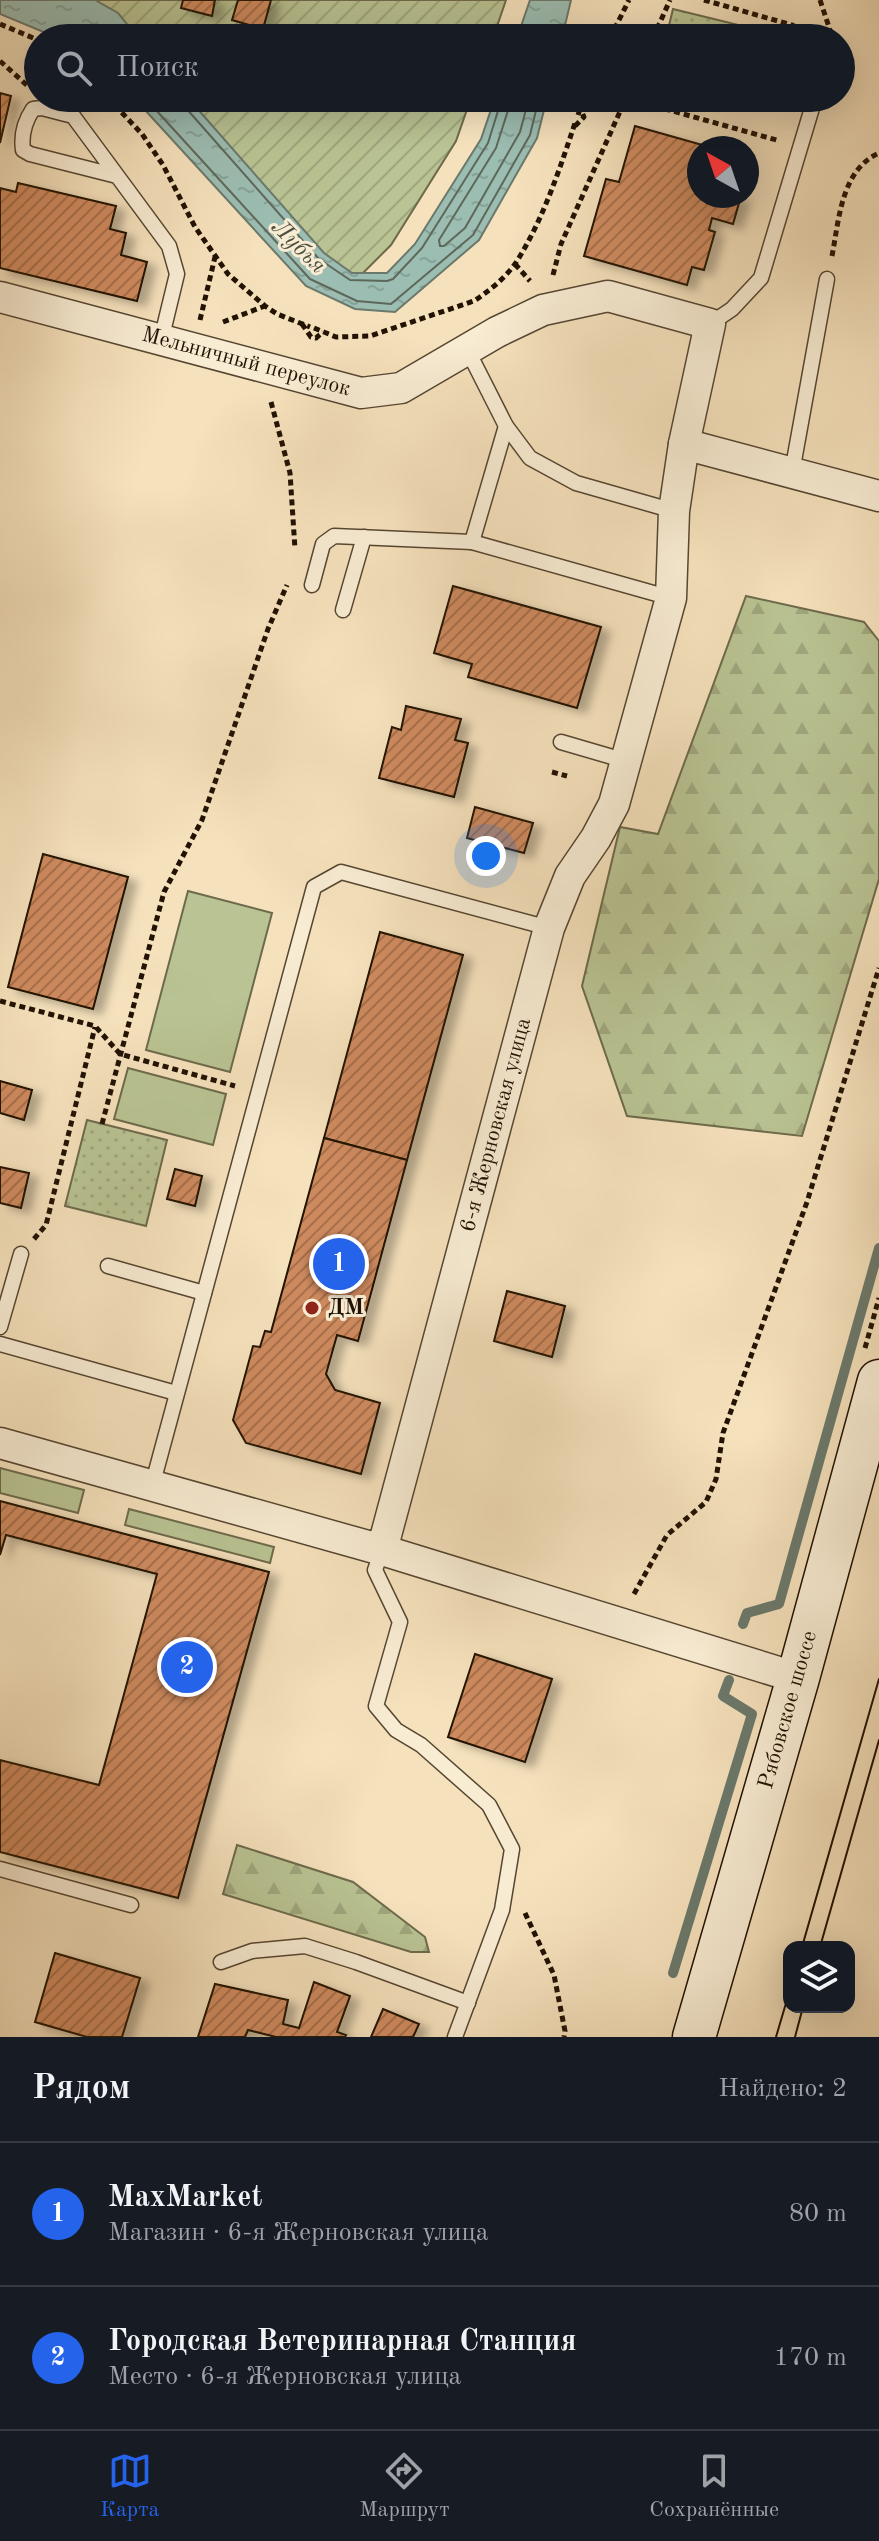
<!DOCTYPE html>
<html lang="ru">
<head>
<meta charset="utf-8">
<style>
  :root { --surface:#171b24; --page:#242831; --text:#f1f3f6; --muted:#9ea1a6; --line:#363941; --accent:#2563eb }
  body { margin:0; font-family:"Old Standard TT",serif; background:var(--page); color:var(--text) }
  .controls { position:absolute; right:24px; bottom:24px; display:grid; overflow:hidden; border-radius:16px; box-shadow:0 8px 32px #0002 }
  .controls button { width:72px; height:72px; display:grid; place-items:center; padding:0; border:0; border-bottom:2px solid var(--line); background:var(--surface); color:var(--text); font:40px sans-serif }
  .compass { position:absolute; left:687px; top:136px; width:72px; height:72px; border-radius:50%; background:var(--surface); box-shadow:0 8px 32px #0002; rotate:320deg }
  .you { position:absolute; left:486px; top:856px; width:28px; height:28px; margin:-20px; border:6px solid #fff; border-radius:50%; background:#1a73e8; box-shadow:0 0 0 12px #1a73e833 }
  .badge { display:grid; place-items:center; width:52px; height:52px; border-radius:50%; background:var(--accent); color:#fff; font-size:26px; font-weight:700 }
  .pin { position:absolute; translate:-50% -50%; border:4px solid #fff; box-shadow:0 2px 8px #0006 }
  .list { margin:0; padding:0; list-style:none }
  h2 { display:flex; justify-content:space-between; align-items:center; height:104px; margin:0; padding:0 32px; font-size:34px }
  h2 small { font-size:26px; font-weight:400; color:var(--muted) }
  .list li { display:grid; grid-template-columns:52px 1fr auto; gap:24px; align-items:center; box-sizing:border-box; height:144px; padding:0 32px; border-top:2px solid var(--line) }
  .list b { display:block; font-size:30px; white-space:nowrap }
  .list p { margin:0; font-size:26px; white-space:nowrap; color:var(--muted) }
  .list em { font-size:26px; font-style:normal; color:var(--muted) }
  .icon { flex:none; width:44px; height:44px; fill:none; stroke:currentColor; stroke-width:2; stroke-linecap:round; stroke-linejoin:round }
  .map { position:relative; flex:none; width:879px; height:2037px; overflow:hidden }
  .search { position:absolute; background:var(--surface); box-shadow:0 8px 32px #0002; left:24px; right:24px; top:24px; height:88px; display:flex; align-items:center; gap:20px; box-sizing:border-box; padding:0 28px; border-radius:44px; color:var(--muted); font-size:30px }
  .sheet { height:392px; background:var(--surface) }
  nav { display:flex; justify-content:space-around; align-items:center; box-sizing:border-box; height:112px; border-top:2px solid var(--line); background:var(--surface); font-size:22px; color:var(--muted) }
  nav a { display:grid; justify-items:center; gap:4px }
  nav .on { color:var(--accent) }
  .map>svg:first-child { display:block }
  .grass { fill:#b9c393; stroke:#6d6a4b; stroke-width:2 }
  .forest { fill:url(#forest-firs); stroke:#6d6a4b; stroke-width:2 }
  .park { fill:url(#park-dots); stroke:#6d6a4b; stroke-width:2 }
  .garden { fill:url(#garden-furrows); stroke:#6d6a4b; stroke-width:2 }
  .water { fill:url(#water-ripples); stroke:#6b796c; stroke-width:2 }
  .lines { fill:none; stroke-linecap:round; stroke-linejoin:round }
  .shore { stroke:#5e685a; stroke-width:2 }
  .stream { stroke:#6b796c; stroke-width:10 }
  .building { fill:url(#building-hatch); stroke:#211203; stroke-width:2; filter:url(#shadow) }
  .lane-casing { stroke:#564631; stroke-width:17 }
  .street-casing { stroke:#564631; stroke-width:33 }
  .secondary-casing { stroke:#211203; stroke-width:45 }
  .path { stroke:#211203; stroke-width:5; stroke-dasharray:6 4; stroke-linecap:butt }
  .lane { stroke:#f8ecd3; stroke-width:14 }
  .street { stroke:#f8ecd3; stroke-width:30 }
  .secondary { stroke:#f8ecd3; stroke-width:42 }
  .tram { stroke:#211203; stroke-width:2 }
  .poi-dot { fill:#8f2418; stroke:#f8ecd3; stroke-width:3 }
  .labels { text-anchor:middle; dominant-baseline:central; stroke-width:6; stroke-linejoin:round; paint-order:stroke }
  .street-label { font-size:22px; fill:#211203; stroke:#f8ecd3 }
  .poi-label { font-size:22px; font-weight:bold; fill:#211203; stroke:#f8ecd3; text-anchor:start }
  .water-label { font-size:24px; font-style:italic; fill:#4c4e40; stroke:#f8ecd3 }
</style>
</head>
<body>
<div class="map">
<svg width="879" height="2037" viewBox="0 0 879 2037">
  <defs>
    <pattern id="forest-firs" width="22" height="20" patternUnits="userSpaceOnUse" patternTransform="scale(2)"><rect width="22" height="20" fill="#b9c393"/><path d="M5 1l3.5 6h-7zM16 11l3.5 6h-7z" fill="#9fa67d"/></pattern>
    <pattern id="park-dots" width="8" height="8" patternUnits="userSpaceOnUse" patternTransform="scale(2)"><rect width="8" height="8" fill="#b9c393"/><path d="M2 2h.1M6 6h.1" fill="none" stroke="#9fa67d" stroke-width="1.8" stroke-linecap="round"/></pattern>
    <pattern id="garden-furrows" width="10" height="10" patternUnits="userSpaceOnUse" patternTransform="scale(2)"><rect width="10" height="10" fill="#b9c393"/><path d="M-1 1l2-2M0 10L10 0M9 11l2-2" fill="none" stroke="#9fa67d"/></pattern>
    <pattern id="water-ripples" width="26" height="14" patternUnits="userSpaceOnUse" patternTransform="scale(2)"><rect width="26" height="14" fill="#9cbdb2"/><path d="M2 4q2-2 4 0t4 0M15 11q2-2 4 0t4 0" fill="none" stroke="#86a197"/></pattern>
    <pattern id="building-hatch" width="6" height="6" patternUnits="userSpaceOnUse" patternTransform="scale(2)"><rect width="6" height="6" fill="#ce8a5e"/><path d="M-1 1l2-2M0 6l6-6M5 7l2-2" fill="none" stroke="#a76f4b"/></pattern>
    <filter id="shadow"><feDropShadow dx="9" dy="5" stdDeviation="4" flood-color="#0004"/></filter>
  </defs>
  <rect width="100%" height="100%" fill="#f5e1bc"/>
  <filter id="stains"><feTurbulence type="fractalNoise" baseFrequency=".0025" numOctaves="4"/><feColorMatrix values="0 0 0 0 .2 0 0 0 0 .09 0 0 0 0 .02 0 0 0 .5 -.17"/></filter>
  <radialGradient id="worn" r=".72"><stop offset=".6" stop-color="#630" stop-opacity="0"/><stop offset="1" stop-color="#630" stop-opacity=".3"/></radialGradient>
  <!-- grass -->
  <g class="grass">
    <path d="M188 891 272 913 230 1072 146 1050Z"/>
    <path d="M128 1068 226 1094 213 1145 114 1119Z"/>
    <path d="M0 1468 84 1490 78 1513 0 1493Z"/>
    <path d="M129 1509 274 1547 270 1563 125 1525Z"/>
  </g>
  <!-- forest -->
  <g class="forest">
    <path d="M746 596 864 622 879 641V879L802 1136 627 1116 582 986 620 827 658 834Z"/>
    <path d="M237 1845 353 1882 425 1937 429 1952H411L223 1894Z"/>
  </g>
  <!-- park -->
  <g class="park">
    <path d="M673 9 771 33 770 38H666Z"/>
    <path d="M87 1120 167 1140 146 1226 65 1206Z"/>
  </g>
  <!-- garden -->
  <g class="garden">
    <path d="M69 0H506L493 38H115Z"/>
    <path d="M165 98H471L456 141 391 245 363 273H329Z"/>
  </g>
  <!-- water -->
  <g class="water">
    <path d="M0 0H95L118 13 138 38H58L0 14Z"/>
    <path d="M530 0H571L562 38H517Z"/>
    <path d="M134 98H188L324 253 352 273H387L415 244 481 139 495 98H547L537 138 479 240 395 312 355 309 306 286Z"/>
  </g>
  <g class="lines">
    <!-- shore -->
    <g class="shore">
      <path d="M145 98 310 279 357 301 391 304 473 235 530 135 539 98"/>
      <path d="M182 98 185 107 319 259 350 280 387 281 393 279 422 248 488 143 502 98"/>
      <path d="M512 98 496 148 439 240 440 246H444L465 228 520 132 529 98"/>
    </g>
    <!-- stream -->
    <g class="stream">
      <path d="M743 1624 747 1613 779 1604 879 1248"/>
      <path d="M673 1973 752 1714 723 1696 729 1680"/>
    </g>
  </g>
  <!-- building -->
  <g class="building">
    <path d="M183 0H215L212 16 181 8Z"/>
    <path d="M238 0H271L263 29 232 20Z"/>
    <path d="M0 93 11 96 0 143Z"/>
    <path d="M635 126 713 148H699V196H741L733 224 712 218 709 230 715 232 704 270 692 267 687 285 584 256 606 179 619 182Z"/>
    <path d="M18 183 116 206 110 229 126 233 121 255 147 262 137 301 0 268V188L16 192Z"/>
    <path d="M453 586 601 627 577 708 468 677 472 664 434 653Z"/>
    <path d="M406 706 461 719 455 740 468 743 454 797 379 778 392 727 401 730Z"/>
    <path d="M475 807 533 823 524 853 467 838Z"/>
    <path d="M43 854 128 877 93 1009 8 987Z"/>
    <path d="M380 932 463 955 407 1160 324 1138Z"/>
    <path d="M0 1081 32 1090 24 1120 0 1113Z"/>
    <path d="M324 1138 407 1160 358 1341 337 1335 326 1374 335 1390 380 1403 361 1474 246 1443 233 1420 253 1346 260 1347 265 1331 271 1332Z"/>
    <path d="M0 1167 29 1173 21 1208 0 1203Z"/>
    <path d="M175 1169 202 1176 195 1206 167 1199Z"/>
    <path d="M507 1291 565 1306 552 1357 494 1341Z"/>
    <path d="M0 1501 269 1572 178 1898 0 1852V1760L99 1785 157 1574 6 1535 0 1555Z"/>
    <path d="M475 1654 552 1679 525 1762 448 1737Z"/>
    <path d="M55 1953 140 1978 122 2037H87L35 2022Z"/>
    <path d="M314 1982 350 1996 337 2032 346 2035 345 2037H276L248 2030 245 2037H198L215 1984 288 2000 283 2024 299 2028Z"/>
    <path d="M383 2009 419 2024 413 2037H371Z"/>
  </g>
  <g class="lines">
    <!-- lane casing -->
    <g class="lane-casing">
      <g id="lane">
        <path d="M117 176 30 154 23 150C21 136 25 121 33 109L42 108 73 116 169 246 177 274 161 340"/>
        <path d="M710 324 732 309 761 278 815 98"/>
        <path d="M468 351 506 426 530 458 576 483 674 511"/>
        <path d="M792 472 827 279"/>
        <path d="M472 542 506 426"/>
        <path d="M312 585 323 544 334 536 472 542 671 598"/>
        <path d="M343 610 364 537"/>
        <path d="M561 742 626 761"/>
        <path d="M108 1266 204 1293"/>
        <path d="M0 1327 21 1254"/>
        <path d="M0 1344 176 1393"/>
        <path d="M152 1486 314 887 341 872 549 928"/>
        <path d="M382 1550 375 1570 400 1622 376 1706 396 1730 421 1745 489 1805 512 1849 502 1910 455 2037"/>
        <path d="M0 1869 131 1905"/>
        <path d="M221 1962 252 1951 305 1946 356 1962 468 2003"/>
      </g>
    </g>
    <!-- street casing -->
    <g class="street-casing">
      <g id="street">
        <path d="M0 297 361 393 401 388 497 332 543 310 608 296 710 324 684 444 674 511 671 598 614 804 596 838 570 876 549 928 382 1550 0 1443"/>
        <path d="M684 444 879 496"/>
        <path d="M382 1550 798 1678"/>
      </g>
    </g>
    <!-- secondary casing -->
    <g class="secondary-casing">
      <path id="secondary" d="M694 2037 798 1678 879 1381"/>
    </g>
    <!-- path -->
    <g class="path">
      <path d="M704 0 792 25 802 30 807 38"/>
      <path d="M820 0 831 33 830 38"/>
      <path d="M0 24 38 40"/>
      <path d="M610 38 629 0"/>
      <path d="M653 38 670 0"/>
      <path d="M0 61 29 87"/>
      <path d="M108 98 142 134 163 165 195 227 228 274 265 306 277 314 310 327"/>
      <path d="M626 98 780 141"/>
      <path d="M578 115 584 98"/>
      <path d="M575 126 584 117 580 108"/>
      <path d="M832 256C839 220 841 170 879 153"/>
      <path d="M515 264 530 281"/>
      <path d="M553 275 561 244 626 98"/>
      <path d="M200 320 215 257"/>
      <path d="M223 322 265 306"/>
      <path d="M302 324 311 337 316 338 323 332"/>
      <path d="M314 328 336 337 370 336 474 301C489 291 504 279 515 264 543 221 560 168 576 120"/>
      <path d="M271 402 290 473 295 549"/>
      <path d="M552 772 567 776"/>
      <path d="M0 1001 95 1026 120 1054 235 1086"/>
      <path d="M102 1124 164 892 202 820 268 629 287 585"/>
      <path d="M34 1239 46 1225 95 1027"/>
      <path d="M865 1348 879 1298"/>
      <path d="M634 1594 667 1535 706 1502 716 1479 723 1433 807 1202 879 968"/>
      <path d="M525 1913 554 1975 565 2031 564 2037"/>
    </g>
    <!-- lane -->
    <use href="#lane" class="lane"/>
    <!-- street -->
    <use href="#street" class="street"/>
    <!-- secondary -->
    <use href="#secondary" class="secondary"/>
    <!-- tram -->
    <g class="tram">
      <path d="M802 1947 879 1679"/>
      <path d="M820 1947 879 1740"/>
      <path d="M776 2037 789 1993"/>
      <path d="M795 2037 803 2007"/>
    </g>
  </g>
  <!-- markers -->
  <circle class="poi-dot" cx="312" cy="1308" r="8"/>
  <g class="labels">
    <!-- street labels -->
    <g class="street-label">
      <text transform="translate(246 362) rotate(15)">Мельничный переулок</text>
      <text transform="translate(496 1125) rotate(-75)">6-я Жерновская улица</text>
      <text transform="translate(788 1710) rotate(-74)">Рябовское шоссе</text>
    </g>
    <!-- poi labels -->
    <g class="poi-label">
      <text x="328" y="1308">ДМ</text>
    </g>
    <!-- water labels -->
    <g class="water-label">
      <text transform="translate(298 247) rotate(45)">Лубья</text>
    </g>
  </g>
  <rect width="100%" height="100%" filter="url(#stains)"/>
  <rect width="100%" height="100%" fill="url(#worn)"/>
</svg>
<div class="controls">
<button><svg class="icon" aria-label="layers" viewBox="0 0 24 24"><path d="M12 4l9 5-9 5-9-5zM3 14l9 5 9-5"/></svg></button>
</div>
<svg class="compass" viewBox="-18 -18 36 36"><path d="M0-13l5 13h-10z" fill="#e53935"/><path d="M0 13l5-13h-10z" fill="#9ea1a6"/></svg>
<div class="you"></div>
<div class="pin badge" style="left:339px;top:1264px">1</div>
<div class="pin badge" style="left:187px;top:1667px">2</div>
<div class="search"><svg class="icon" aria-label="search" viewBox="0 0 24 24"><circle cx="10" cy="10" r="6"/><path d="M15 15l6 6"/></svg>Поиск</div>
</div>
<section class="sheet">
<h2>Рядом<small>Найдено: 2</small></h2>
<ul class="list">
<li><span class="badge">1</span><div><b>MaxMarket</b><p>Магазин · 6-я Жерновская улица</p></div><em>80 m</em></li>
<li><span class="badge">2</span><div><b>Городская Ветеринарная Станция</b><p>Место · 6-я Жерновская улица</p></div><em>170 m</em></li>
</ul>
</section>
<nav>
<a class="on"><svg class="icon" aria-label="map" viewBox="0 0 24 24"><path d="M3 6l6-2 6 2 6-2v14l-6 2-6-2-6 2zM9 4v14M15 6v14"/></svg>Карта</a>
<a><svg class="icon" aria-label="directions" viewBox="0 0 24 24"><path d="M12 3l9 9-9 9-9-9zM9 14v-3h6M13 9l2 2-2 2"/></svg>Маршрут</a>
<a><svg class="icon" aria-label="saved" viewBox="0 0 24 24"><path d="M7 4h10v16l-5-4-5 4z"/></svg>Сохранённые</a>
</nav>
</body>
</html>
